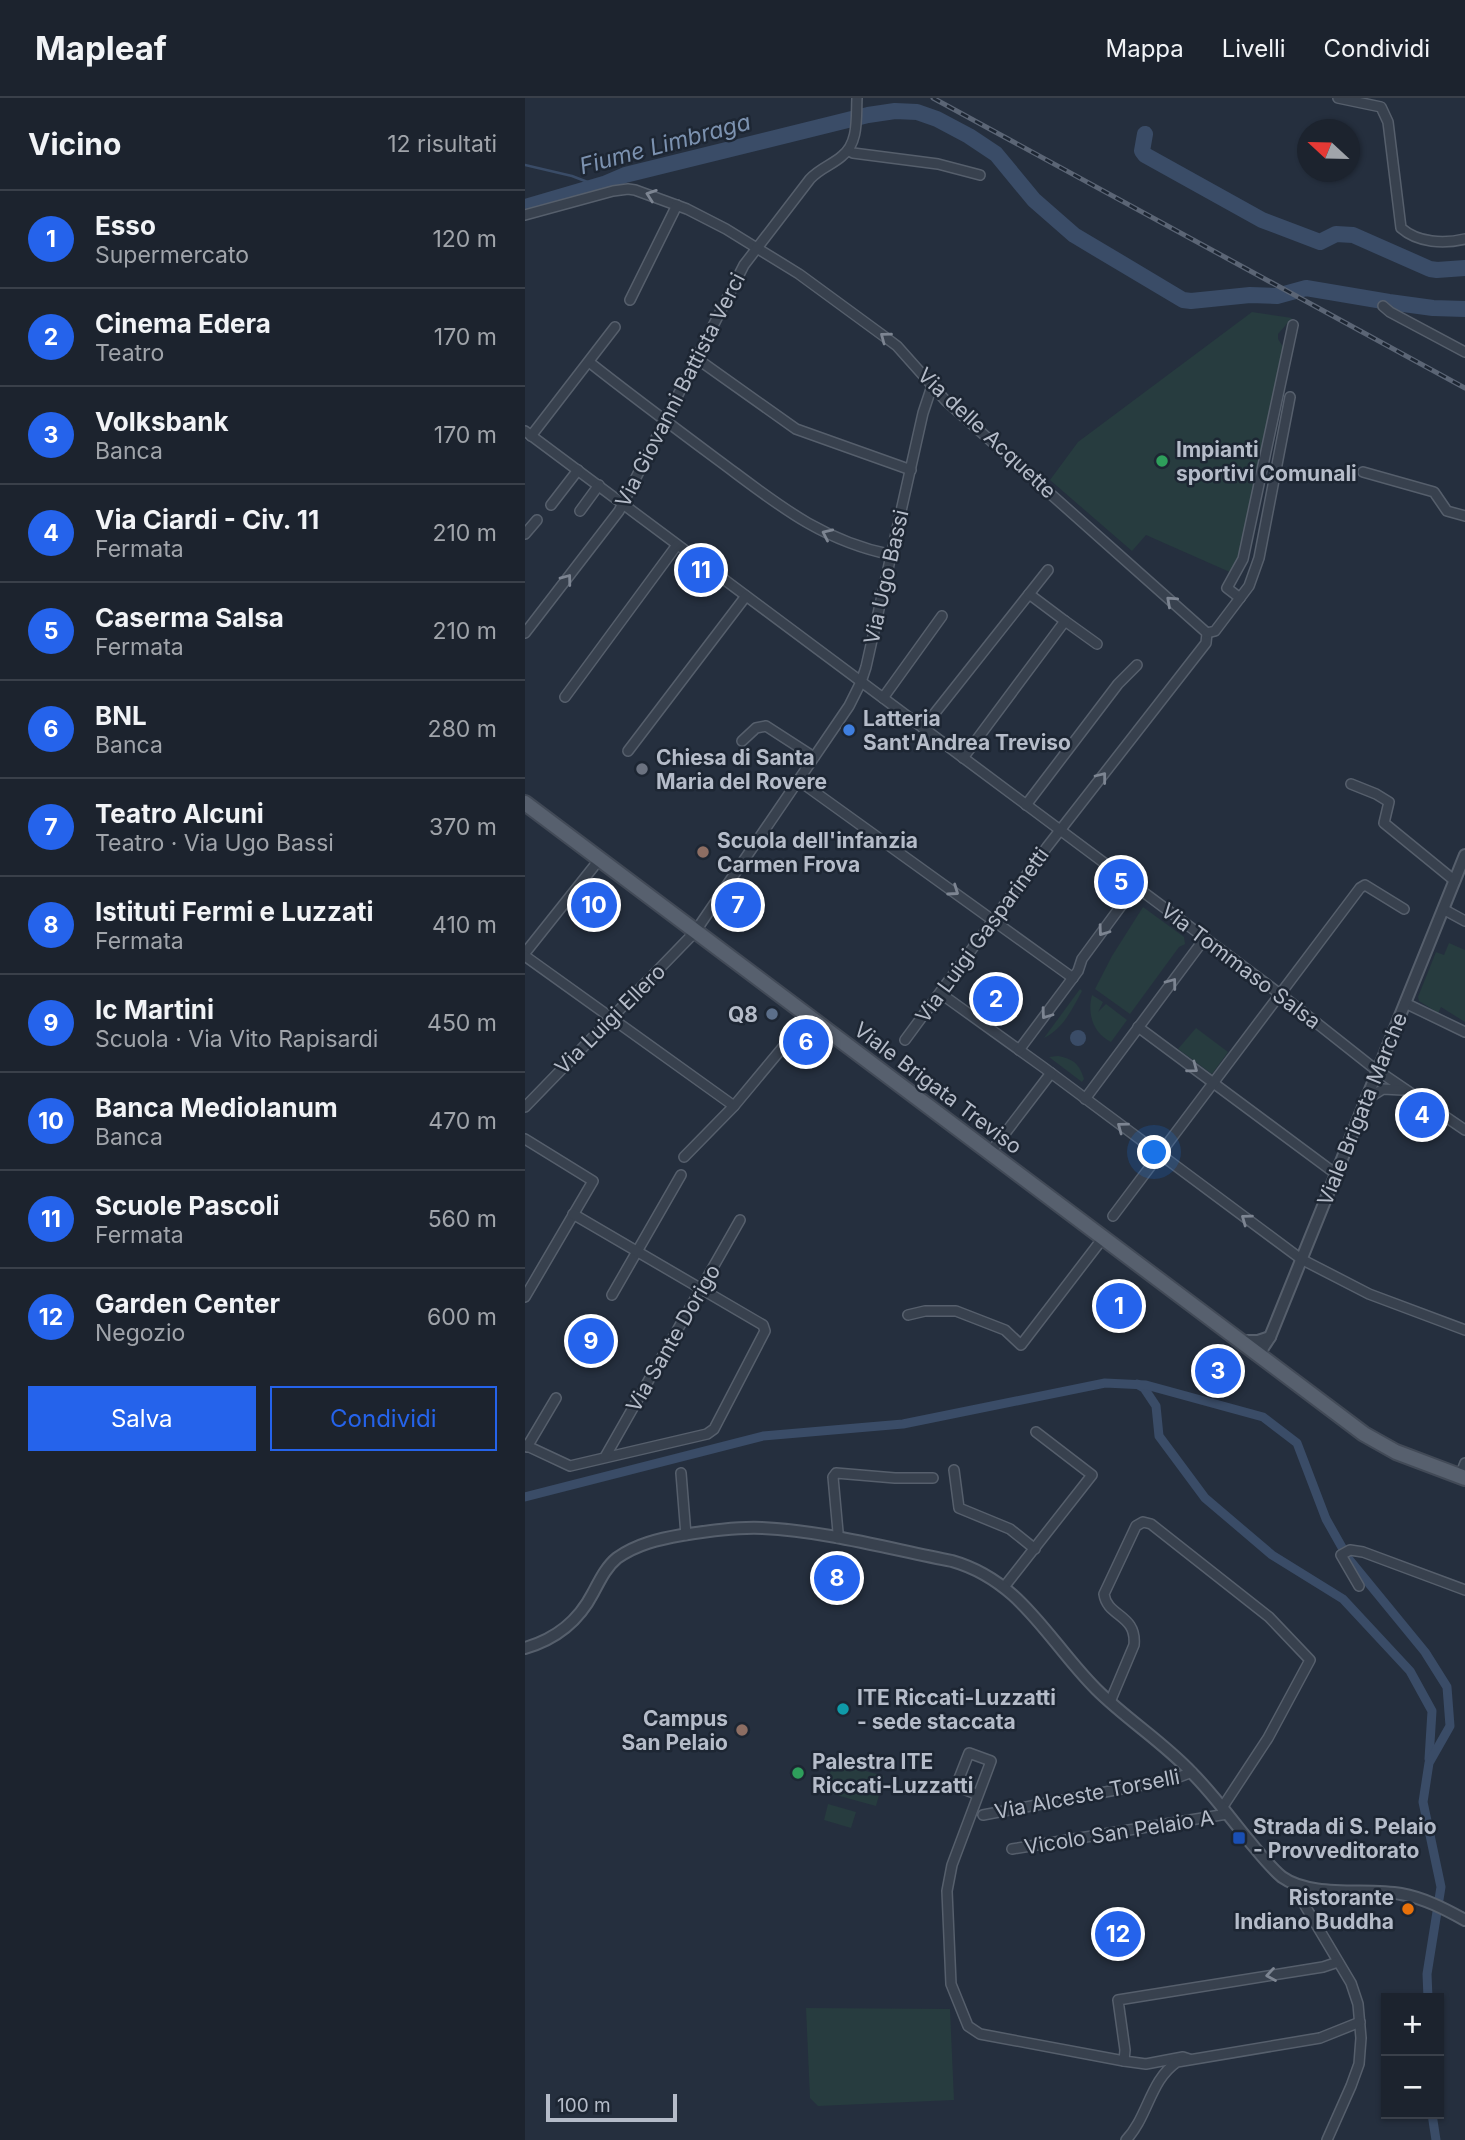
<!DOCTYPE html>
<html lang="it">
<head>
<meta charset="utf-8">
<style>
  :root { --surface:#1c232e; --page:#292f3a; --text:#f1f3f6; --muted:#a0a4aa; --line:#3a404a; --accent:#2563eb }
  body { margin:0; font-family:Inter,sans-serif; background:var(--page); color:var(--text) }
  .controls { position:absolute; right:21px; bottom:21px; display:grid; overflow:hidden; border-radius:0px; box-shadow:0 2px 5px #0004 }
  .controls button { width:63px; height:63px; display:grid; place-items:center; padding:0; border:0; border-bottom:2px solid var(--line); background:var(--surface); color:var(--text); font:35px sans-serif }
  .compass { position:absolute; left:772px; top:21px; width:63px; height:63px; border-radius:50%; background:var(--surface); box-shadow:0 2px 5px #0004; rotate:292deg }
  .scale { position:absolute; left:21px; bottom:18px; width:131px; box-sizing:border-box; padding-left:7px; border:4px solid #b5bcc9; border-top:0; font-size:19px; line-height:24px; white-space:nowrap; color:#b5bcc9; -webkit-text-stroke:5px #1d2633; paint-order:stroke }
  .you { position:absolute; left:630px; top:1055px; width:24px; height:24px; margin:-18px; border:5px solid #fff; border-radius:50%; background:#1a73e8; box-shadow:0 0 0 10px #1a73e833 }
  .badge { display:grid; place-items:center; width:46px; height:46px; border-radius:50%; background:var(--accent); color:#fff; font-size:23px; font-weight:700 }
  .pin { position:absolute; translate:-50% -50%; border:4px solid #fff; box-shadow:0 2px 7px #0006 }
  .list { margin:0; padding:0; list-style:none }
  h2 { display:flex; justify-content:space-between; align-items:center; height:91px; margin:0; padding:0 28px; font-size:30px }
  h2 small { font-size:23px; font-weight:400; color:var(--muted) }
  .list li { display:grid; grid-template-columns:46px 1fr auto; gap:21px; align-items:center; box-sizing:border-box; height:98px; padding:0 28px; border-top:2px solid var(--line) }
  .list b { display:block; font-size:26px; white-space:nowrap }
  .list p { margin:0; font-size:23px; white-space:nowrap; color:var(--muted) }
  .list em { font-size:23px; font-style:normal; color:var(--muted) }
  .actions { display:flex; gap:14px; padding:21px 28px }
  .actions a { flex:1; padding:16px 0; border:2px solid var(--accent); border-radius:0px; text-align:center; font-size:24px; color:var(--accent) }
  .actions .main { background:var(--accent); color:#fff }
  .map { position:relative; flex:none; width:940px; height:2042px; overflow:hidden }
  header { display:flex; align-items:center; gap:42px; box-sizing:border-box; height:98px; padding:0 35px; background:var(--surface); border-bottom:2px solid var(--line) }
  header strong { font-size:33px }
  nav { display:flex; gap:38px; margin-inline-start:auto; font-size:24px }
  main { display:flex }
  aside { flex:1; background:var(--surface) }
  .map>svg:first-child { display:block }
  .green { fill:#273c3f }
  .water { fill:#3a4c67 }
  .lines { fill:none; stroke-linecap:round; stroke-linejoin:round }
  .stream { stroke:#3a4c67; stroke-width:2.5 }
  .canal { stroke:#3a4c67; stroke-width:9 }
  .river { stroke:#3a4c67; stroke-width:16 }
  .minor-casing { stroke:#565f6c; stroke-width:12 }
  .tertiary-casing { stroke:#565f6c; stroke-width:14 }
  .primary-casing { stroke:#424a57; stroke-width:18 }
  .minor { stroke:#38414e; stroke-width:9 }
  .tertiary { stroke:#38414e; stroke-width:10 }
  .primary { stroke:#57606e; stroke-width:14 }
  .rail-casing { stroke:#5b6575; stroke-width:5 }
  .rail { stroke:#1d2633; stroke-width:2.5; stroke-dasharray:8; stroke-linecap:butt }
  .oneway { stroke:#7d8592 }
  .leisure-dot { fill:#2e9e5b; stroke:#1d2633; stroke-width:2.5 }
  .shop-dot { fill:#3f7fe0; stroke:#1d2633; stroke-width:2.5 }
  .worship-dot { fill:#6b7280; stroke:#1d2633; stroke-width:2.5 }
  .education-dot { fill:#8d6e63; stroke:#1d2633; stroke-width:2.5 }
  .service-dot { fill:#5c6f8a; stroke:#1d2633; stroke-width:2.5 }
  .culture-dot { fill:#0f9aa8; stroke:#1d2633; stroke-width:2.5 }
  .transit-dot { fill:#1a4fb4; stroke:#1d2633; stroke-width:2.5 }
  .food-dot { fill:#e8710a; stroke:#1d2633; stroke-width:2.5 }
  .labels { text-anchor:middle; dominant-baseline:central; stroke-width:5; stroke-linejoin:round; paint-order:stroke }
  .street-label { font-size:21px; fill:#b5bcc9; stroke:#1d2633 }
  .poi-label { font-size:21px; font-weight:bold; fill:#b5bcc9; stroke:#1d2633; text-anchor:start }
  .water-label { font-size:23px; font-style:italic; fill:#7c92b0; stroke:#1d2633 }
</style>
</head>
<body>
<header>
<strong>Mapleaf</strong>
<nav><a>Mappa</a><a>Livelli</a><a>Condividi</a></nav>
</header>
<main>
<aside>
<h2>Vicino<small>12 risultati</small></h2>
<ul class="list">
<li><span class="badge">1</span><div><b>Esso</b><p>Supermercato</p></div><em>120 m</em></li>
<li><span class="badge">2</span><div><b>Cinema Edera</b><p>Teatro</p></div><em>170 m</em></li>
<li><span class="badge">3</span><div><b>Volksbank</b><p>Banca</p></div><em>170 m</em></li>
<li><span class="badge">4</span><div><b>Via Ciardi - Civ. 11</b><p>Fermata</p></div><em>210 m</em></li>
<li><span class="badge">5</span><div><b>Caserma Salsa</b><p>Fermata</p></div><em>210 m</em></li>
<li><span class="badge">6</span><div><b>BNL</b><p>Banca</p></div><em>280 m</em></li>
<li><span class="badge">7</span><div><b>Teatro Alcuni</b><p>Teatro · Via Ugo Bassi</p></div><em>370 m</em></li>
<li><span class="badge">8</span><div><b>Istituti Fermi e Luzzati</b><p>Fermata</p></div><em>410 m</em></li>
<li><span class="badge">9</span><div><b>Ic Martini</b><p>Scuola · Via Vito Rapisardi</p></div><em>450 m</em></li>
<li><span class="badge">10</span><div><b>Banca Mediolanum</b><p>Banca</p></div><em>470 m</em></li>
<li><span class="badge">11</span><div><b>Scuole Pascoli</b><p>Fermata</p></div><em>560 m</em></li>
<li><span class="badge">12</span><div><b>Garden Center</b><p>Negozio</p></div><em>600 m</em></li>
</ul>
<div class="actions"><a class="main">Salva</a><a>Condividi</a></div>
</aside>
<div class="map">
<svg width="940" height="2042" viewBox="0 0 940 2042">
  <rect width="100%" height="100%" fill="#252f3e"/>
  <!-- green -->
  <g class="green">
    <path d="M727 214 767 220 753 236V241L760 252 710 474 707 475 621 437 607 453 525 382 553 344Z"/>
    <path d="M618 809 659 839 660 846 654 849 605 916 570 891 587 858Z"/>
    <path d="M924 845 940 852V924L916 909 913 915 894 903 893 899 911 854 919 857Z"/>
    <path d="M555 891 557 893C547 911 539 930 519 940Z"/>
    <path d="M567 897 578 904 573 914 581 906 602 922 586 944C568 935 562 916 567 897Z"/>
    <path d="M671 930 703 954 687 976 653 951Z"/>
    <path d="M533 958C549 961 554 966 559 981L557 984 524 959Z"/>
    <path d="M308 1664 359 1678 351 1708 300 1694Z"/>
    <path d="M303 1706 331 1714 326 1730 299 1722Z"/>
    <path d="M281 1910 425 1911 429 2002 293 2008 285 2000Z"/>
  </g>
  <!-- water -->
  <circle class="water" cx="553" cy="940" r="8"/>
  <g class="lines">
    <!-- stream -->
    <path class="stream" d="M0 67 47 78 73 88"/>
    <!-- canal -->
    <g class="canal">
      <path d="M612 1286 619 1290 631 1308 634 1338 680 1400 747 1457 818 1501 885 1573 907 1613 904 1661"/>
      <path d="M0 1399 238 1338 378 1326 580 1285 621 1287 738 1319 772 1345 801 1421 823 1460 900 1554 922 1589 925 1628 904 1665 898 1704 916 1789 902 1876 903 1900"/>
      <path d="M907 2016 911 2042"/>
    </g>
    <!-- river -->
    <g class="river">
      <path d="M620 36 617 53 620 57 737 122 795 144 811 136 828 137 905 171 912 172 940 170"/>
      <path d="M0 109 79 86 100 77 343 17 370 13 392 14 412 21 444 38 471 56 509 102 549 137 658 202 666 203 725 197 752 198 781 190 864 204 908 210 940 211"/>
    </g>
    <!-- minor casing -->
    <g class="minor-casing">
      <g id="minor">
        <path d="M813 0 856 9 863 24 876 130C893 145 919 146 940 141"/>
        <path d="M323 52 328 55 413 66 455 77"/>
        <path d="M0 117 88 93 103 91 110 92 162 111 201 131 274 176 360 239 372 248 421 303 682 535 681 545 522 749 380 942"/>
        <path d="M105 202 152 107"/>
        <path d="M858 208 865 214 940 254"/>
        <path d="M171 260 271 331 386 372"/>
        <path d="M64 264C107 298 150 330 193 362 251 405 294 442 367 457"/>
        <path d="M0 333 755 896 846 968 940 1032"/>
        <path d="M6 338 90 229"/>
        <path d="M838 374 909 394 922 413 940 418"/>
        <path d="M26 407 53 372"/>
        <path d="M55 413 74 387"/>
        <path d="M0 436 12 422"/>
        <path d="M715 500 702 490 718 461 768 227"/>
        <path d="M540 523 572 546"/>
        <path d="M0 535 94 413 219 167 285 81C295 70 307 67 317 58 334 45 331 19 332 0"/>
        <path d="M682 535 690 533 724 488 734 460 765 299"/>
        <path d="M40 599 152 447"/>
        <path d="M358 600 417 518"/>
        <path d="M398 630 523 472"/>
        <path d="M217 643 231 630 241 628 289 659"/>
        <path d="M103 653 221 498"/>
        <path d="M438 660 540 523 504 496"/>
        <path d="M273 682 548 880"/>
        <path d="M826 686 851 696 864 704 859 725 930 783"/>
        <path d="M501 707 593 586 612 567"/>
        <path d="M918 811 940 823"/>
        <path d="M0 855 74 762"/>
        <path d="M0 858 209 1008"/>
        <path d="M415 895 518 969 776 1161 844 1196 940 1232"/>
        <path d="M880 905 940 934"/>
        <path d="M613 929 811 1076"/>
        <path d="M494 952 553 873 557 861 610 789"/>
        <path d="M560 1001 680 840"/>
        <path d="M842 1001 858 991 877 992"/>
        <path d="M0 1009 170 834 324 608 336 584 341 569 398 315 407 288"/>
        <path d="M0 1041 68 1083 0 1199"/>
        <path d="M465 1055 526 975"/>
        <path d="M159 1059 209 1008 283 919"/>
        <path d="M588 1118 835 790 840 787 879 811"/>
        <path d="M87 1197 156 1077"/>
        <path d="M383 1217 400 1213H431L480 1232 496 1247 578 1140"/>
        <path d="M0 1347 45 1368 182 1336 189 1331 240 1233 238 1227 48 1116"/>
        <path d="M2 1349 31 1300"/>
        <path d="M80 1359 215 1122"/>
        <path d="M429 1372 434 1410 485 1431 510 1451"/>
        <path d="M156 1375 161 1437"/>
        <path d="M935 1378 940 1365"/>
        <path d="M312 1440 313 1434 308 1379 311 1375 370 1380H408"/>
        <path d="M834 1488 816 1457 825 1452 838 1454 940 1492"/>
        <path d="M479 1489 567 1377 511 1334"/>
        <path d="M585 1604 609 1547C612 1516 582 1519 579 1496L611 1428 618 1424 626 1426 744 1519 785 1562 743 1640 697 1710"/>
        <path d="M453 1697 431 1688 444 1655 466 1663 427 1767 422 1793 426 1886 443 1928 455 1936 599 1963"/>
        <path d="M458 1717 649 1681 667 1674"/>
        <path d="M487 1751 702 1716"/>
        <path d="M774 1788 776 1801 826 1885 833 1906 836 1940 834 1966 826 1988 802 2042"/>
        <path d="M664 1961 658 1959 621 1966 599 1963 600 1952 593 1902 798 1869 813 1864"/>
        <path d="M601 2042C623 2019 625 1982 652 1964L795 1940 835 1924"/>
      </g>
    </g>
    <!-- tertiary casing -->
    <g class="tertiary-casing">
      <g id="tertiary">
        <path d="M717 1243H733L745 1239"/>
        <path d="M734 1256 745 1239 940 757"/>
        <path d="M0 1550C31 1541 53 1524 68 1495 75 1482 81 1469 92 1460 112 1446 134 1441 157 1437 184 1433 211 1429 237 1430 301 1433 365 1451 427 1463 497 1483 523 1543 571 1591 601 1621 638 1644 667 1675 688 1696 706 1721 725 1744 735 1756 745 1769 757 1779 786 1800 841 1790 876 1796 899 1800 920 1811 940 1822"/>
      </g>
    </g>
    <!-- primary casing -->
    <g class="primary-casing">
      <path id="primary" d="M0 705 839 1336 871 1354 940 1380"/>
    </g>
    <!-- minor -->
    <use href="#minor" class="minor"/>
    <!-- tertiary -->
    <use href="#tertiary" class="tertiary"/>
    <!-- primary -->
    <use href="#primary" class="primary"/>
    <!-- rail casing -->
    <g class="rail-casing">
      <path id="rail" d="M408 0 940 290"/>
    </g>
    <!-- rail -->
    <use href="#rail" class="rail"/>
  </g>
  <!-- one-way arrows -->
  <defs><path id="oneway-chevron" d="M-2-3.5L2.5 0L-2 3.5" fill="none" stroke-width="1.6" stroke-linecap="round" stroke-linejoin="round" transform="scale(1.75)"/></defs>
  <g class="oneway">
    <use href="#oneway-chevron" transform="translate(126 97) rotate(-161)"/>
    <use href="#oneway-chevron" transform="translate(360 239) rotate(-143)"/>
    <use href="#oneway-chevron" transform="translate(302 436) rotate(-155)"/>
    <use href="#oneway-chevron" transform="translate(42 481) rotate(-53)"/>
    <use href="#oneway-chevron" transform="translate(646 503) rotate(-138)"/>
    <use href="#oneway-chevron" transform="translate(577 679) rotate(-52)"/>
    <use href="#oneway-chevron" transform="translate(429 793) rotate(35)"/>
    <use href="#oneway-chevron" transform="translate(578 833) rotate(126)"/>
    <use href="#oneway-chevron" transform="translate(647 885) rotate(-53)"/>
    <use href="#oneway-chevron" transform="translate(521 916) rotate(126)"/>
    <use href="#oneway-chevron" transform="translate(668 970) rotate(37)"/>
    <use href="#oneway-chevron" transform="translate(597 1029) rotate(-143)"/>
    <use href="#oneway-chevron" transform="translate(721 1121) rotate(-144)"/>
    <use href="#oneway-chevron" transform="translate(746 1877) rotate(171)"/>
  </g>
  <!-- markers -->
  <g class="leisure-dot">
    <circle cx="637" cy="363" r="7"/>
    <circle cx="273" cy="1675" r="7"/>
  </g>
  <circle class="shop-dot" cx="324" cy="632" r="7"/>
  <circle class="worship-dot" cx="117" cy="671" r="7"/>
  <g class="education-dot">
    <circle cx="178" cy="754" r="7"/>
    <circle cx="217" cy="1632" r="7"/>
  </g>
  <circle class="service-dot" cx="247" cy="916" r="7"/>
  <circle class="culture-dot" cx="318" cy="1611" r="7"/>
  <rect class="transit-dot" x="707" y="1733" width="14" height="14" rx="3.5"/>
  <circle class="food-dot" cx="883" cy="1811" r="7"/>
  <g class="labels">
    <!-- street labels -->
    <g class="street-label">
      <text transform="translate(155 292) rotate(-63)">Via Giovanni Battista Verci</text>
      <text transform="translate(462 335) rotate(43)">Via delle Acquette</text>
      <text transform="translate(361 479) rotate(-77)">Via Ugo Bassi</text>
      <text transform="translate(457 837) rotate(-54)">Via Luigi Gasparinetti</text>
      <text transform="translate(716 868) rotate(37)">Via Tommaso Salsa</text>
      <text transform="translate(85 921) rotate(-45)">Via Luigi Ellero</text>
      <text transform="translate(413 990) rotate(37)">Viale Brigata Treviso</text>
      <text transform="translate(837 1011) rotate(-68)">Viale Brigata Marche</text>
      <text transform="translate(148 1240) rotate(-60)">Via Sante Dorigo</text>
      <text transform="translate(562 1696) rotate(-11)">Via Alceste Torselli</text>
      <text transform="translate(594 1734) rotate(-9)">Vicolo San Pelaio A</text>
    </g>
    <!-- poi labels -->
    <g class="poi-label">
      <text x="651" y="351">Impianti<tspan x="651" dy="24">sportivi Comunali</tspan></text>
      <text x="338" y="620">Latteria<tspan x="338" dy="24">Sant'Andrea Treviso</tspan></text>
      <text x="131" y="659">Chiesa di Santa<tspan x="131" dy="24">Maria del Rovere</tspan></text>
      <text x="192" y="742">Scuola dell'infanzia<tspan x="192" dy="24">Carmen Frova</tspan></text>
      <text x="233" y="916" text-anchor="end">Q8</text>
      <text x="332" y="1599">ITE Riccati-Luzzatti<tspan x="332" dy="24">- sede staccata</tspan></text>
      <text x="203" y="1620" text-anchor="end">Campus<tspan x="203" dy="24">San Pelaio</tspan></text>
      <text x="287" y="1663">Palestra ITE<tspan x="287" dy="24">Riccati-Luzzatti</tspan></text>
      <text x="728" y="1728">Strada di S. Pelaio<tspan x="728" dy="24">- Provveditorato</tspan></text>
      <text x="869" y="1799" text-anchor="end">Ristorante<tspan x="869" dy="24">Indiano Buddha</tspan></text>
    </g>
    <!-- water labels -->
    <g class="water-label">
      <text transform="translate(140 46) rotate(-15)">Fiume Limbraga</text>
    </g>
  </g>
</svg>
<div class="controls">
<button>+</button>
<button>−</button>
</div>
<svg class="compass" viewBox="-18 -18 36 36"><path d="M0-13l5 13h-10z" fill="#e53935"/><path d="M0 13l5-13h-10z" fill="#a0a4aa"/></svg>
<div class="scale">100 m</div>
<div class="you"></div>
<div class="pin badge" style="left:594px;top:1208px">1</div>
<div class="pin badge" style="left:471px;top:901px">2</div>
<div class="pin badge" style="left:693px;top:1273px">3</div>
<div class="pin badge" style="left:897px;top:1017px">4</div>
<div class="pin badge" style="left:596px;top:784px">5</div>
<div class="pin badge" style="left:281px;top:944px">6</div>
<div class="pin badge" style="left:213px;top:807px">7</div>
<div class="pin badge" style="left:312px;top:1480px">8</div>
<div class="pin badge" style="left:66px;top:1243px">9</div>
<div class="pin badge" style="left:69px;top:807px">10</div>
<div class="pin badge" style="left:176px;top:472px">11</div>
<div class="pin badge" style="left:593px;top:1836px">12</div>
</div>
</main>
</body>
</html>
